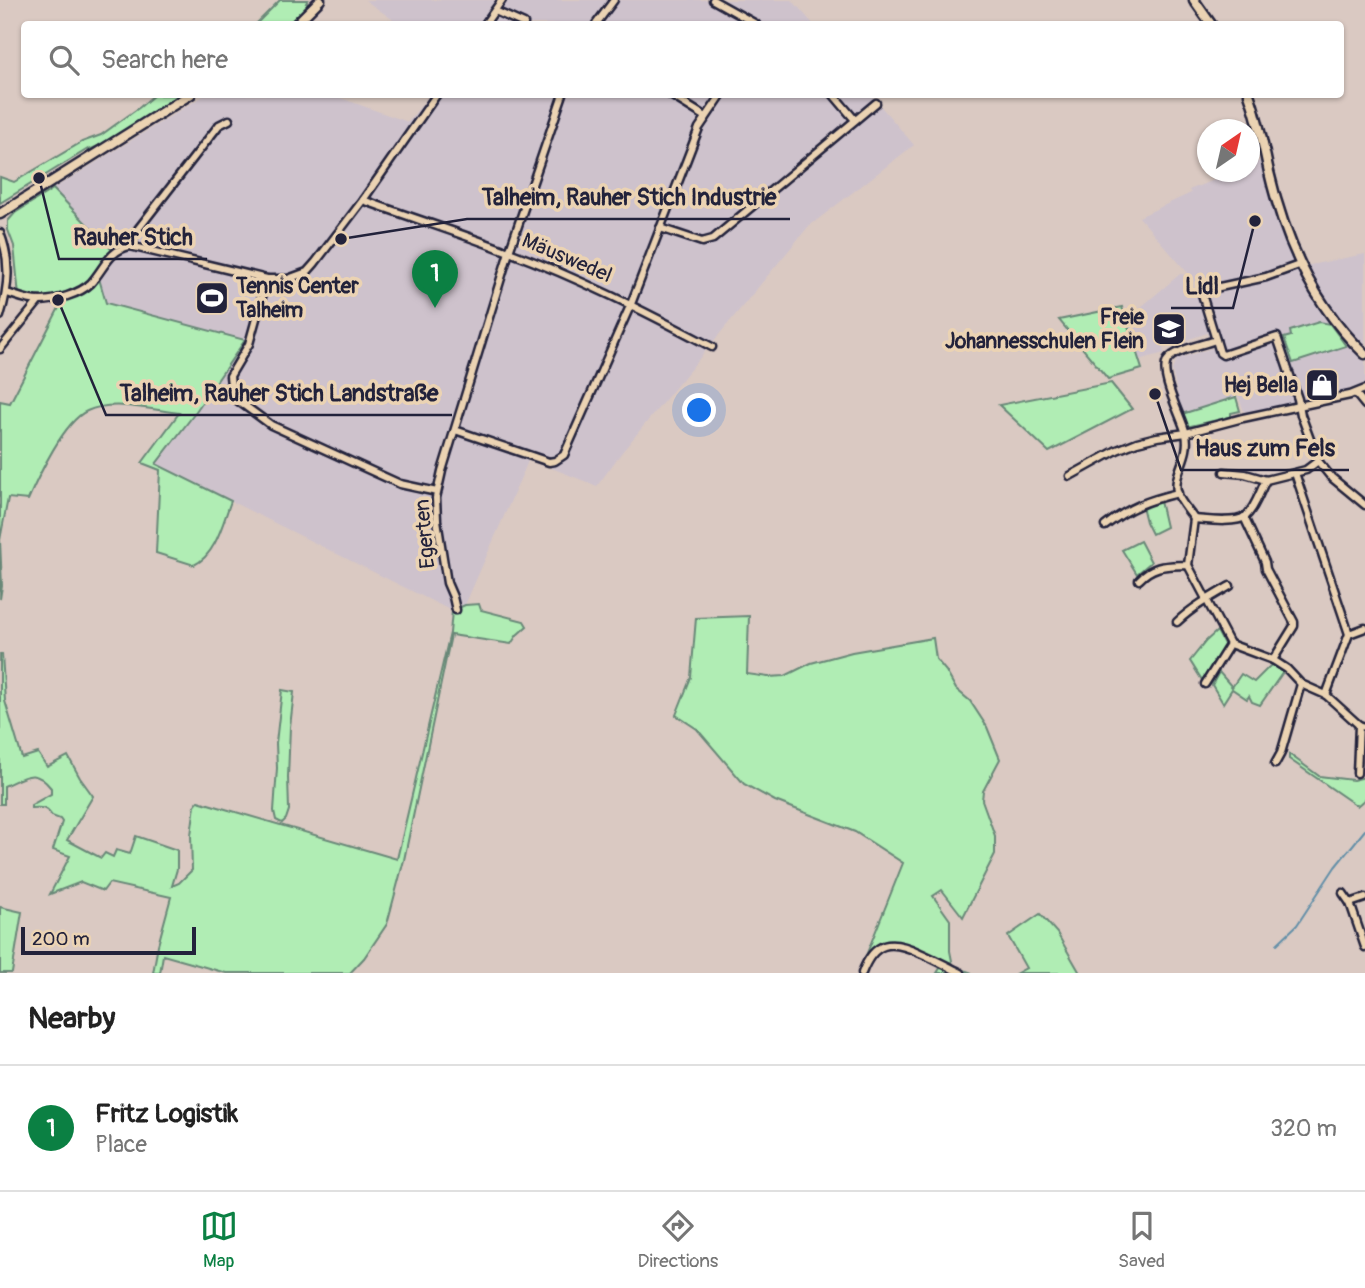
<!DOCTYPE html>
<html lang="en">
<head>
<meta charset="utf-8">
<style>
  :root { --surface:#fff; --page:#f6f6f6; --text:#222; --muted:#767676; --line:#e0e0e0; --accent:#0b8043 }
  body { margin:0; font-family:Pangolin,sans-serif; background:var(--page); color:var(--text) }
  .compass { position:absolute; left:1197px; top:119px; width:63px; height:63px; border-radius:50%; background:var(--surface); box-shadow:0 2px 5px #0004; rotate:34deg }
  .scale { position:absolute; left:21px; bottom:18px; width:175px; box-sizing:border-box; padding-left:7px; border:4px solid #22223b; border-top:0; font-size:19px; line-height:24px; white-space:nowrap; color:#22223b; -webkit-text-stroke:5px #ebd3b3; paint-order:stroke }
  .you { position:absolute; left:700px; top:411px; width:24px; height:24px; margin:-18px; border:5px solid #fff; border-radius:50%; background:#1a73e8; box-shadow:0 0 0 10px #1a73e833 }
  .badge { display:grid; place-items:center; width:46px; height:46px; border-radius:50%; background:var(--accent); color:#fff; font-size:23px; font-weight:700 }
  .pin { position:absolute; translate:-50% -58px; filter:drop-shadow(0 2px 4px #0008) }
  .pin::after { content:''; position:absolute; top:37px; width:24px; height:21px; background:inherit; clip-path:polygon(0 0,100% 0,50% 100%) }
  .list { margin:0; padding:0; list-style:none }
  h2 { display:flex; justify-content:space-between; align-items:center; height:91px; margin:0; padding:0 28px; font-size:30px }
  h2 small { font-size:23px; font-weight:400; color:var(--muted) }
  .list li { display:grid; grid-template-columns:46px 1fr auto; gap:21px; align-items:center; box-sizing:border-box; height:126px; padding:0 28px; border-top:2px solid var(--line) }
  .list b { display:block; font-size:26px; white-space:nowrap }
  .list p { margin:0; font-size:23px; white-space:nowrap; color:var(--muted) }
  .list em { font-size:23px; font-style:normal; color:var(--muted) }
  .icon { flex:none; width:38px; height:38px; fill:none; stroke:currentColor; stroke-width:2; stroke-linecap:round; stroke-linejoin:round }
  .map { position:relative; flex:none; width:1365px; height:973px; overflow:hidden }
  .search { position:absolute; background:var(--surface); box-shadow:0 2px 5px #0004; left:21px; right:21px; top:21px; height:77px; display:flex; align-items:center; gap:18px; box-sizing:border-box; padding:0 24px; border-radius:7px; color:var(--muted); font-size:26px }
  .sheet { height:217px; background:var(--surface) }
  nav { display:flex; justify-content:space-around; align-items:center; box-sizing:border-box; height:98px; border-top:2px solid var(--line); background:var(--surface); font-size:19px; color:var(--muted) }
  nav a { display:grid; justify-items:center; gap:4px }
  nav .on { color:var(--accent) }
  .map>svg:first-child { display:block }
  .built { fill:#cec2cc }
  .green { fill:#b0edb4; stroke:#698878; stroke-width:2 }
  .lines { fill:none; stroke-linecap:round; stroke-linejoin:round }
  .stream { stroke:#638fa8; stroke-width:2 }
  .minor-casing { stroke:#22223b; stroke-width:11 }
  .major-casing { stroke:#22223b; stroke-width:13 }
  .minor { stroke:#ebd3b3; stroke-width:6 }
  .major { stroke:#ebd3b3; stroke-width:8 }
  .labels { text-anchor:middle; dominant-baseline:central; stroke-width:7; stroke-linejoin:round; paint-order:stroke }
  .street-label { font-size:21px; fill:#22223b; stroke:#ebd3b3 }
  .poi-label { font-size:21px; font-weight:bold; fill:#22223b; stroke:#ebd3b3; text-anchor:end }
  .leader { fill:none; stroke:#22223b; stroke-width:2.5 }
  .callout-dot { fill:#22223b; stroke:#ebd3b3; stroke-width:2.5 }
  .callout-label { font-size:23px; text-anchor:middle; font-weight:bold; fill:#22223b; stroke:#ebd3b3; stroke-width:7; stroke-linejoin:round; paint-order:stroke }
</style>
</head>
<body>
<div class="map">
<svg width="1365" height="973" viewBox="0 0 1365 973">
  <rect width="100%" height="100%" fill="#dac9c2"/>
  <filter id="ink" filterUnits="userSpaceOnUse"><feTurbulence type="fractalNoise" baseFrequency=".0143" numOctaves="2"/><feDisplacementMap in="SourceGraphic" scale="14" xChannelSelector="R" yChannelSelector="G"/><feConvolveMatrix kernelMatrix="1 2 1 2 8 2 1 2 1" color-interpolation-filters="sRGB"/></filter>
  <g filter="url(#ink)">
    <!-- built -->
    <g class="built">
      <path d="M365 0H792L813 24H399Z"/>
      <path d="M205 95H332L408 122 430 95H871L914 145 808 227 622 452 597 486 529 459 465 605 452 611 156 464 192 417 245 340 105 303 98 275 53 189Z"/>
      <path d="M1262 160 1283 236 1293 261 1270 273 1365 254V384L1310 402 1245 413 1238 396 1182 414 1172 370 1177 359 1222 345 1201 288 1139 217 1191 193 1189 190 1234 172H1250V165Z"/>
      <path d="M1180 274H1183L1192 285 1195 294 1199 296 1211 333V337L1209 338 1207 333 1163 348 1164 353 1139 360 1123 312 1140 308Z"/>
    </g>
    <!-- green -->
    <g class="green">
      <path d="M280 0H308L306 3 311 5 292 24H256Z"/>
      <path d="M154 95H186L114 139 89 150 88 149 0 203V177L14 182 82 142 101 135 140 107Z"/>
      <path d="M53 189 112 250 104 265 89 284 62 296 38 300 19 296 14 246 8 230V221L15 213Z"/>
      <path d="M98 275 106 303 245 340 192 417 156 464 231 501C223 522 216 555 194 565L156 553 160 470 142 463 179 413C153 410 112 399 87 411 64 421 38 477 28 500L8 498 0 540 2 586 0 599V401L10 403 64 298 90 286Z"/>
      <path d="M1122 307 1142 369 1108 379 1059 320Z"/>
      <path d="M1319 322 1330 324 1346 346 1293 363 1284 338 1291 336 1290 331Z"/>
      <path d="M1111 383 1132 409 1049 452 999 405Z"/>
      <path d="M1236 397 1240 411 1231 413V417L1186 427 1182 414Z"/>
      <path d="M1160 501 1166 527 1152 534 1146 522 1142 506Z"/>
      <path d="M1140 541 1151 562 1137 574 1122 550Z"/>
      <path d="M479 604 481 610 524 621 527 626 517 635 511 644 451 635 404 860 387 924 364 958 350 973H226L163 955 160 973H153L158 945 171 897 109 883 103 891 81 882 50 894 70 856 53 850 62 822 60 819 52 816C46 807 41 807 31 808V805L51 794V788C34 767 25 777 4 786V804H0V654H2L5 701 22 758 38 753 47 767 68 756 80 778 93 796 67 840 101 858 105 853 113 857 116 850 130 854 136 836 177 850V869L172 886 179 883 192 870 191 835 195 805 198 801 397 859 450 633 452 611 465 605Z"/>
      <path d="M749 616 747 674 768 677 785 676 811 663 852 652 933 638 936 659 946 671 956 689 970 701 987 727 1000 759 983 791 982 800 995 836V854L963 917 942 890 933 896 950 920V951L953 966 972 973H937L942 965C923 954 894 929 873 949 866 955 863 965 859 973L903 863 855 832 775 801 744 784 697 729 676 715 691 677 696 618Z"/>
      <path d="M1217 631 1225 646 1208 676 1202 680 1190 661 1206 641Z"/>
      <path d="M1272 664 1283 672 1260 705 1252 702 1249 696 1247 699 1232 689 1223 703 1212 685 1219 672 1232 687 1241 674 1254 682Z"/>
      <path d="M282 690 294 692 290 727 288 777 289 810 286 819 282 823 276 820 274 811 277 768 276 743Z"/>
      <path d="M1289 754 1319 776 1353 780 1365 777V799L1357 806 1289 759Z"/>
      <path d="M0 907 22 912 12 973H0Z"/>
      <path d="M1040 914 1057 933 1080 973H1017L1026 968 1008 936Z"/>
    </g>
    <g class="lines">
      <!-- stream -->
      <path class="stream" d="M1277 944 1297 925 1335 867 1365 830"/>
      <!-- minor casing -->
      <g class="minor-casing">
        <g id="minor">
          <path d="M713 0 756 24"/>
          <path d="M495 11 524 24"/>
          <path d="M485 24 502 0"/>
          <path d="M596 24 614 0"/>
          <path d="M669 94 706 117"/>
          <path d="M833 94 855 120"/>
          <path d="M363 200C412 218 461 233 509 252 579 278 646 312 712 347"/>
          <path d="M660 228 702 242 713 239 876 103"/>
          <path d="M0 233C11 261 9 287 0 316"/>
          <path d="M130 246 135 233 219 125 229 120"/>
          <path d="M1299 265 1266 277 1201 291 1220 353 1223 355 1277 337 1298 399 1301 415 1318 461 1331 477 1365 505"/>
          <path d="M267 279 249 344 230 376 231 385 237 400 271 425 400 484 437 492"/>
          <path d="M7 293C17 296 28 301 39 301 55 301 80 294 91 283 103 270 110 249 130 246L267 279H288L307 272 315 263 363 200 437 94"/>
          <path d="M1216 340C1205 344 1173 350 1167 361 1159 376 1182 417 1186 434 1191 456 1173 472 1177 492 1179 501 1189 511 1194 519L1188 565 1230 644 1273 660 1287 669 1301 684 1326 695 1359 725 1365 727"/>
          <path d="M0 349 39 301"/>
          <path d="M1356 394 1365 405"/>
          <path d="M455 430 549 462 555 461 564 455 631 304 699 128 722 94"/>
          <path d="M1224 472 1245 474 1266 480 1306 470 1318 461"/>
          <path d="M1295 473 1349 634"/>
          <path d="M1070 476 1117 450 1137 442 1157 437 1186 433 1243 418 1350 395 1365 389"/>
          <path d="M1244 517 1265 562 1266 569 1294 622V626L1273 660"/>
          <path d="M1194 519C1207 520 1236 524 1246 516 1255 508 1260 491 1266 480"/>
          <path d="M1105 526C1129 507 1149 500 1178 493"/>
          <path d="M1139 580C1154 564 1167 566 1188 565"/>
          <path d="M456 610 453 597 447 583 437 520 436 498 442 471 509 252 563 94"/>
          <path d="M1177 622C1193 607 1211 597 1230 586"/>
          <path d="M1205 684 1230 644"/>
          <path d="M1326 695 1349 634 1365 628"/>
          <path d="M1275 764 1281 753 1301 684"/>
          <path d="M1357 773 1359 725"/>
          <path d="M1343 893 1350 903 1365 947"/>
          <path d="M1350 903 1365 898"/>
          <path d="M862 973C874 941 891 939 920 953 934 959 947 966 961 973"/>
        </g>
      </g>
      <!-- major casing -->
      <g class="major-casing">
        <g id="major">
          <path d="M1194 0 1211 24"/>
          <path d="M296 24 320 0"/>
          <path d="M1249 94C1259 121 1263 145 1269 172 1285 241 1313 305 1365 354"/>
          <path d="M0 214 191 94"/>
        </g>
      </g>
      <!-- minor -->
      <use href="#minor" class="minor"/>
      <!-- major -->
      <use href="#major" class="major"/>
    </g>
  </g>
  <!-- icons -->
  <defs>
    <g id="stadium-square" transform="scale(1.75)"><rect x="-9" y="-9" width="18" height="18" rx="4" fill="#22223b" stroke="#ebd3b3"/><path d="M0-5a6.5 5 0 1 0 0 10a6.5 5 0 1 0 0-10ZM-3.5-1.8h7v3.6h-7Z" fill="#fff"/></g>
    <g id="school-square" transform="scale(1.75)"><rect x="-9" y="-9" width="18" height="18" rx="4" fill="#22223b" stroke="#ebd3b3"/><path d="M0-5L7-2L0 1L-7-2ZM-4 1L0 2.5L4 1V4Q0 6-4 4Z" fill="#fff"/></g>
    <g id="shop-square" transform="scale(1.75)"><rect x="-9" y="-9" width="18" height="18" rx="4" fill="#22223b" stroke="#ebd3b3"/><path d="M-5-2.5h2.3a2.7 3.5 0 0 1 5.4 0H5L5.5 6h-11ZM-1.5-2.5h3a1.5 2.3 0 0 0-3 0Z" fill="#fff"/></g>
  </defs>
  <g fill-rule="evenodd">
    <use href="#stadium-square" x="212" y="298"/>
    <use href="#school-square" x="1169" y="329"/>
    <use href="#shop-square" x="1322" y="385"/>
  </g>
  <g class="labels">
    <!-- street labels -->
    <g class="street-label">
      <text transform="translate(567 258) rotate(23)">Mäuswedel</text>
      <text transform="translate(425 534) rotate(-95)">Egerten</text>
    </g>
    <!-- poi labels -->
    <g class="poi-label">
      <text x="236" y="286" text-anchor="start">Tennis Center<tspan x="236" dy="24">Talheim</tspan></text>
      <text x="1144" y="317">Freie<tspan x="1144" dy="24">Johannesschulen Flein</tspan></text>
      <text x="1298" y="385">Hej Bella</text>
    </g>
  </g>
  <!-- callouts -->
  <path class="leader" d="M341 239L467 219H790M39 178L59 259H207M1255 221L1233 308H1171M58 300L106 415H452M1155 394L1181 470H1349"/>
  <g class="callout-dot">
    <circle cx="341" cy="239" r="7"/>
    <circle cx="39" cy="178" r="7"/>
    <circle cx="1255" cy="221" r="7"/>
    <circle cx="58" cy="300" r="7"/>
    <circle cx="1155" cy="394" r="7"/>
  </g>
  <g class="callout-label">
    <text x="629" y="205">Talheim, Rauher Stich Industrie</text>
    <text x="133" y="245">Rauher Stich</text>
    <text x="1202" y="294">Lidl</text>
    <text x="279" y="401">Talheim, Rauher Stich Landstraße</text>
    <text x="1265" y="456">Haus zum Fels</text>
  </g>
</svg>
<svg class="compass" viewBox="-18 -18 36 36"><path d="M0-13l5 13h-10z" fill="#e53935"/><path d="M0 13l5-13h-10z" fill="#767676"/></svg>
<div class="scale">200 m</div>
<div class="you"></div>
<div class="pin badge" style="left:435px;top:308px">1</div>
<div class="search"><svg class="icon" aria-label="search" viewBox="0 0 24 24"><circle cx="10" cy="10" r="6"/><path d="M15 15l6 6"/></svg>Search here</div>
</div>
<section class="sheet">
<h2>Nearby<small></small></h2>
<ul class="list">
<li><span class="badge">1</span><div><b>Fritz Logistik</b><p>Place</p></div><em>320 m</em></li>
</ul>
</section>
<nav>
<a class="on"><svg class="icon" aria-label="map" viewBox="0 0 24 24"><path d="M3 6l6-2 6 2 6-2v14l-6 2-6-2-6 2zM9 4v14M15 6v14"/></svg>Map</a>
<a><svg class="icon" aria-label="directions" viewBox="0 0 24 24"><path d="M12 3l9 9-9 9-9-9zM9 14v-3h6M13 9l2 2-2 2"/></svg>Directions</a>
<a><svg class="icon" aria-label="saved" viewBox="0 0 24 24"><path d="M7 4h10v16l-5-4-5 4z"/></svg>Saved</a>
</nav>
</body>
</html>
